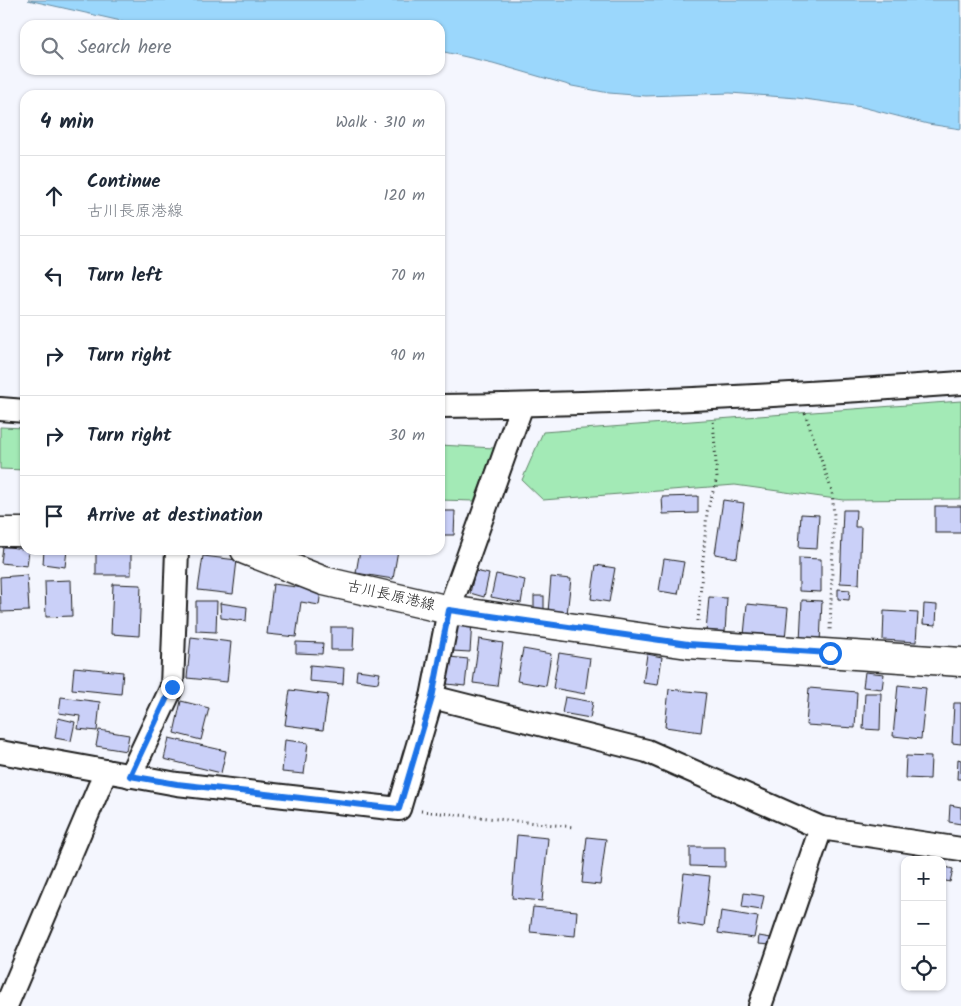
<!DOCTYPE html>
<html lang="en">
<head>
<meta charset="utf-8">
<style>
  :root { --surface:#fff; --page:#f6f6f7; --text:#1f2937; --muted:#747a83; --line:#e0e1e3 }
  body { margin:0; font-family:Kalam,"Klee One",sans-serif; background:var(--page); color:var(--text) }
  .controls { position:absolute; right:15px; bottom:15px; display:grid; overflow:hidden; border-radius:10px; box-shadow:0 1px 4px #0004 }
  .controls button { width:45px; height:45px; display:grid; place-items:center; padding:0; border:0; border-bottom:1px solid var(--line); background:var(--surface); color:var(--text); font:25px sans-serif }
  .stop { position:absolute; width:15px; height:15px; margin:-11px; border:4px solid #1a73e8; border-radius:50%; background:#fff }
  .stop.end { background:#1a73e8; border-color:#fff; box-shadow:0 1px 5px #0008 }
  .list { margin:0; padding:0; list-style:none }
  h2 { display:flex; justify-content:space-between; align-items:center; height:65px; margin:0; padding:0 20px; font-size:21px }
  h2 small { font-size:16px; font-weight:400; color:var(--muted) }
  .list li { display:grid; grid-template-columns:32px 1fr auto; gap:15px; align-items:center; box-sizing:border-box; height:80px; padding:0 20px; border-top:1px solid var(--line) }
  .list b { display:block; font-size:19px; white-space:nowrap }
  .list p { margin:0; font-size:16px; white-space:nowrap; color:var(--muted) }
  .list em { font-size:16px; font-style:normal; color:var(--muted) }
  .icon { flex:none; width:28px; height:28px; fill:none; stroke:currentColor; stroke-width:2; stroke-linecap:round; stroke-linejoin:round }
  .map { position:relative; flex:none; width:961px; height:1006px; overflow:hidden }
  .search { position:absolute; background:var(--surface); box-shadow:0 1px 4px #0004; left:20px; top:20px; width:425px; height:55px; display:flex; align-items:center; gap:12px; box-sizing:border-box; padding:0 18px; border-radius:15px; color:var(--muted); font-size:19px }
  .panel { position:absolute; background:var(--surface); box-shadow:0 1px 4px #0004; left:20px; top:90px; width:425px; height:465px; border-radius:15px }
  .map>svg:first-child { display:block }
  .green { fill:#a3eab6; stroke:#608369 }
  .water { fill:#9bd7fc; stroke:#688ca2 }
  .building { fill:#cad0f8; stroke:#1c1c1c }
  .lines { fill:none; stroke-linecap:round; stroke-linejoin:round }
  .minor-casing { stroke:#1c1c1c; stroke-width:26 }
  .major-casing { stroke:#1c1c1c; stroke-width:31 }
  .path { stroke:#1c1c1c; stroke-width:3; stroke-dasharray:1 4; stroke-linecap:butt }
  .minor { stroke:#fff; stroke-width:22 }
  .major { stroke:#fff; stroke-width:28 }
  .route { stroke:#1a73e8; stroke-width:6 }
  .labels { text-anchor:middle; dominant-baseline:central; stroke-width:5; stroke-linejoin:round; paint-order:stroke }
  .street-label { font-size:15px; fill:#1c1c1c; stroke:#fff }
</style>
</head>
<body>
<div class="map">
<svg width="961" height="1006" viewBox="0 0 961 1006">
  <rect width="100%" height="100%" fill="#f4f6fe"/>
  <filter id="ink" filterUnits="userSpaceOnUse"><feTurbulence type="fractalNoise" baseFrequency=".02" numOctaves="2"/><feDisplacementMap in="SourceGraphic" scale="10" xChannelSelector="R" yChannelSelector="G"/><feConvolveMatrix kernelMatrix="1 2 1 2 8 2 1 2 1" color-interpolation-filters="sRGB"/></filter>
  <g filter="url(#ink)">
    <!-- green -->
    <g class="green">
      <path d="M961 401V499L843 500 735 485 543 500 522 480 543 432Z"/>
      <path d="M0 427 25 428V470L0 469Z"/>
      <path d="M440 445 494 448 474 501 440 500Z"/>
    </g>
    <!-- water -->
    <path class="water" d="M28 0H961V129L928 124 862 107 797 98 730 93 646 96 609 93 572 86 493 63 440 51V25H139Z"/>
    <!-- building -->
    <g class="building">
      <path d="M698 496V513L663 514 662 497Z"/>
      <path d="M723 500 744 503 737 558 715 554Z"/>
      <rect x="935" y="506" width="26" height="27"/>
      <path d="M843 510H856L855 527H861L859 584 840 583Z"/>
      <path d="M440 511H455L454 535H440Z"/>
      <path d="M801 514 819 515 817 549 799 548Z"/>
      <path d="M3 546 29 550 27 566 1 563Z"/>
      <path d="M44 550H67L65 567 43 564Z"/>
      <rect x="96" y="550" width="35" height="25"/>
      <path d="M360 550H398L393 579 356 573Z"/>
      <path d="M203 556 237 560 233 594 198 590Z"/>
      <path d="M799 558 821 559V592L799 591Z"/>
      <path d="M664 559 684 562 678 594 659 591Z"/>
      <path d="M596 565 615 568 609 602 591 599Z"/>
      <path d="M475 571 489 574 484 597 470 593Z"/>
      <path d="M496 574 525 580 521 603 491 597Z"/>
      <path d="M27 575 29 611 1 612 0 577Z"/>
      <path d="M551 577 571 579 567 614 548 612Z"/>
      <path d="M71 580 72 616 46 617 45 581Z"/>
      <path d="M113 584 141 585 139 636 111 634Z"/>
      <path d="M273 584 321 590 319 605 301 602 296 637 267 634Z"/>
      <path d="M838 589 850 590 849 600 838 599Z"/>
      <rect x="534" y="596" width="10" height="15"/>
      <path d="M709 597 727 598 725 633 706 632Z"/>
      <path d="M802 600 822 601 820 643 800 641Z"/>
      <path d="M196 601H217L216 632 196 631Z"/>
      <path d="M220 603 247 607 246 621 221 618Z"/>
      <path d="M747 604 788 608 785 639 744 635Z"/>
      <path d="M924 604 937 605 936 625 923 624Z"/>
      <path d="M884 611 918 613 916 642 883 640Z"/>
      <path d="M454 619 472 621 470 652 452 651Z"/>
      <path d="M331 627H354L353 650H331Z"/>
      <path d="M191 637 231 642 227 682 187 678Z"/>
      <path d="M479 639 503 643 497 686 473 683Z"/>
      <path d="M296 642 323 643 322 654 296 653Z"/>
      <path d="M523 649 551 654 546 686 517 681Z"/>
      <path d="M559 653 590 658 585 694 553 688Z"/>
      <path d="M647 654 662 657 658 685 643 683Z"/>
      <path d="M450 657 468 659 465 686 447 684Z"/>
      <path d="M310 665 344 668 343 684 309 681Z"/>
      <path d="M74 667 123 672 121 694 72 689Z"/>
      <path d="M357 670 380 673 378 683 356 680Z"/>
      <path d="M865 672 884 674 882 689 863 687Z"/>
      <path d="M898 685 926 688 921 739 893 736Z"/>
      <path d="M809 688 857 692 855 728 806 725Z"/>
      <path d="M669 689 706 693 701 732 665 727Z"/>
      <path d="M290 690 328 695 323 730 285 725Z"/>
      <path d="M865 693H881L880 730 863 729Z"/>
      <path d="M61 697 100 702 97 731 78 729 80 716 59 713Z"/>
      <path d="M565 697 593 702 590 718 562 713Z"/>
      <path d="M181 701 209 708 201 740 174 733Z"/>
      <path d="M954 703H961V744L952 743Z"/>
      <path d="M58 718 75 722 71 741 55 738Z"/>
      <path d="M99 730 129 735 126 751 96 746Z"/>
      <path d="M169 738 226 751 221 773 164 759Z"/>
      <path d="M285 740 308 743 304 774 282 772Z"/>
      <path d="M906 756 931 757 930 779 905 778Z"/>
      <path d="M958 759 961 760V779H957Z"/>
      <path d="M950 805 961 807V824L949 822Z"/>
      <path d="M517 835 548 838 542 901 512 898Z"/>
      <path d="M587 837 606 839 600 885 582 883Z"/>
      <path d="M690 847H725V867L690 866Z"/>
      <path d="M942 866 953 869 950 882 942 880Z"/>
      <path d="M684 873 710 876 704 927 678 923Z"/>
      <path d="M744 893 764 896 761 910 742 907Z"/>
      <path d="M533 907 577 911 575 936 530 932Z"/>
      <path d="M721 911 758 917 754 938 718 933Z"/>
      <path d="M759 936 771 938V945L758 944Z"/>
    </g>
    <g class="lines">
      <!-- minor casing -->
      <g class="minor-casing">
        <g id="minor">
          <path d="M440 406C614 404 788 396 961 383"/>
          <path d="M0 409 25 411"/>
          <path d="M432 697 647 751 821 828 961 849"/>
          <path d="M0 752 177 784 399 809 432 697 449 610 522 405"/>
          <path d="M130 776 172 687 177 550"/>
          <path d="M6 1006 106 771"/>
          <path d="M760 1006 821 828"/>
        </g>
      </g>
      <!-- major casing -->
      <g class="major-casing">
        <g id="major">
          <path d="M0 532H25"/>
          <path d="M245 550 324 581 449 610 688 644 961 662"/>
        </g>
      </g>
      <!-- path -->
      <g class="path">
        <path d="M805 413 832 491 834 516 830 630"/>
        <path d="M698 621 707 512 717 478 713 419"/>
        <path d="M421 811 574 827"/>
      </g>
      <!-- minor -->
      <use href="#minor" class="minor"/>
      <!-- major -->
      <use href="#major" class="major"/>
    </g>
  </g>
  <g class="lines" filter="url(#ink)">
    <!-- route -->
    <path class="route" d="M172 687 130 776 177 784 399 809 432 698 449 610 688 644 830 653"/>
  </g>
  <g class="labels">
    <!-- street labels -->
    <g class="street-label">
      <text transform="translate(391 596) rotate(13)">古川長原港線</text>
    </g>
  </g>
</svg>
<div class="controls">
<button>+</button>
<button>−</button>
<button><svg class="icon" aria-label="locate" viewBox="0 0 24 24"><circle cx="12" cy="12" r="6"/><path d="M12 2v4M12 18v4M2 12h4M18 12h4"/></svg></button>
</div>
<div class="stop" style="left:830px;top:653px"></div>
<div class="stop end" style="left:172px;top:687px"></div>
<div class="search"><svg class="icon" aria-label="search" viewBox="0 0 24 24"><circle cx="10" cy="10" r="6"/><path d="M15 15l6 6"/></svg>Search here</div>
<section class="panel">
<h2>4 min<small>Walk · 310 m</small></h2>
<ul class="list">
<li><svg class="icon" aria-label="ahead" viewBox="0 0 24 24"><path d="M12 20V5M6 11l6-6 6 6"/></svg><div><b>Continue</b><p>古川長原港線</p></div><em>120 m</em></li>
<li><svg class="icon" aria-label="left" viewBox="0 0 24 24"><path d="M17 20v-9H6M10 6l-5 5 5 5"/></svg><div><b>Turn left</b></div><em>70 m</em></li>
<li><svg class="icon" aria-label="right" viewBox="0 0 24 24"><path d="M7 20v-9h11M14 6l5 5-5 5"/></svg><div><b>Turn right</b></div><em>90 m</em></li>
<li><svg class="icon" aria-label="right" viewBox="0 0 24 24"><path d="M7 20v-9h11M14 6l5 5-5 5"/></svg><div><b>Turn right</b></div><em>30 m</em></li>
<li><svg class="icon" aria-label="arrive" viewBox="0 0 24 24"><path d="M6 21V4h12l-3 4 3 4H6"/></svg><div><b>Arrive at destination</b></div></li>
</ul>
</section>
</div>
</body>
</html>
